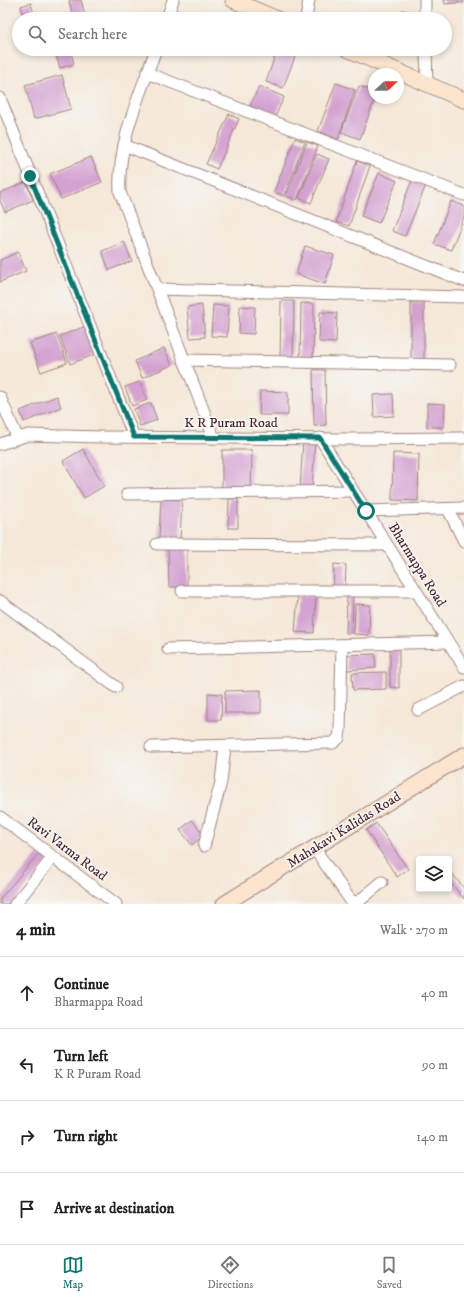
<!DOCTYPE html>
<html lang="en">
<head>
<meta charset="utf-8">
<style>
  :root { --surface:#fff; --page:#f2f2f2; --text:#222; --muted:#767676; --line:#e0e0e0; --accent:#0f766e }
  body { margin:0; font-family:"IM FELL DW Pica",serif; background:var(--page); color:var(--text) }
  .controls { position:absolute; right:12px; bottom:12px; display:grid; overflow:hidden; border-radius:4px; box-shadow:0 2px 6px #0003 }
  .controls button { width:36px; height:36px; display:grid; place-items:center; padding:0; border:0; border-bottom:1px solid var(--line); background:var(--surface); color:var(--text); font:20px sans-serif }
  .compass { position:absolute; left:368px; top:68px; width:36px; height:36px; border-radius:50%; background:var(--surface); box-shadow:0 2px 6px #0003; rotate:68deg }
  .stop { position:absolute; width:12px; height:12px; margin:-9px; border:3px solid #0f766e; border-radius:50%; background:#fff }
  .stop.end { background:#0f766e; border-color:#fff; box-shadow:0 1px 4px #0008 }
  .list { margin:0; padding:0; list-style:none }
  h2 { display:flex; justify-content:space-between; align-items:center; height:52px; margin:0; padding:0 16px; font-size:17px }
  h2 small { font-size:13px; font-weight:400; color:var(--muted) }
  .list li { display:grid; grid-template-columns:26px 1fr auto; gap:12px; align-items:center; box-sizing:border-box; height:72px; padding:0 16px; border-top:1px solid var(--line) }
  .list b { display:block; font-size:15px; white-space:nowrap }
  .list p { margin:0; font-size:13px; white-space:nowrap; color:var(--muted) }
  .list em { font-size:13px; font-style:normal; color:var(--muted) }
  .icon { flex:none; width:22px; height:22px; fill:none; stroke:currentColor; stroke-width:2; stroke-linecap:round; stroke-linejoin:round }
  .map { position:relative; flex:none; width:464px; height:904px; overflow:hidden }
  .search { position:absolute; background:var(--surface); box-shadow:0 2px 6px #0003; left:12px; right:12px; top:12px; height:44px; display:flex; align-items:center; gap:10px; box-sizing:border-box; padding:0 14px; border-radius:22px; color:var(--muted); font-size:15px }
  .sheet { height:340px; background:var(--surface) }
  nav { display:flex; justify-content:space-around; align-items:center; box-sizing:border-box; height:56px; border-top:1px solid var(--line); background:var(--surface); font-size:11px; color:var(--muted) }
  nav a { display:grid; justify-items:center; gap:2px }
  nav .on { color:var(--accent) }
  .map>svg:first-child { display:block }
  .building { fill:#d4a2d1 }
  .lines { fill:none; stroke-linecap:round; stroke-linejoin:round }
  .street-casing { stroke:#a08482; stroke-width:13 }
  .secondary-casing { stroke:#a08482; stroke-width:17 }
  .street { stroke:#fff; stroke-width:11 }
  .secondary { stroke:#fce5cf; stroke-width:15 }
  .route { stroke:#0f766e; stroke-width:5 }
  .labels { text-anchor:middle; dominant-baseline:central; stroke-width:3.5; stroke-linejoin:round; paint-order:stroke }
  .street-label { font-size:14px; fill:#4a1f2b; stroke:#f6f6f2 }
</style>
</head>
<body>
<div class="map">
<svg width="464" height="904" viewBox="0 0 464 904">
  <rect width="100%" height="100%" fill="#f6f6f2"/>
  <filter id="ink" filterUnits="userSpaceOnUse"><feTurbulence type="fractalNoise" baseFrequency=".025" numOctaves="2"/><feDisplacementMap in="SourceGraphic" scale="8" xChannelSelector="R" yChannelSelector="G"/><feConvolveMatrix kernelMatrix="1 2 1 2 8 2 1 2 1" color-interpolation-filters="sRGB"/></filter>
  <filter id="wash" filterUnits="userSpaceOnUse"><feTurbulence type="fractalNoise" baseFrequency=".012" numOctaves="4" result="noise"/><feDisplacementMap in="SourceGraphic" scale="16" xChannelSelector="R" yChannelSelector="G"/><feGaussianBlur stdDeviation="0.9" result="paint"/><feColorMatrix in="noise" values="0 0 0 0 0 0 0 0 0 0 0 0 0 0 0 0 0 1.4 0 .05"/><feComposite in="paint" operator="in"/></filter>
  <g filter="url(#wash)">
    <rect width="100%" height="100%" fill="#f5e8d8"/>
    <g id="blocks">
      <!-- building -->
      <g class="building">
        <path d="M71 0H81L86 19H74L69 1Z"/>
        <path d="M444 0H464V2L445 4Z"/>
        <path d="M31 3 35 19H24L21 6Z"/>
        <path d="M402 10 413 12 412 19H401Z"/>
        <path d="M54 49H70L74 64 60 68Z"/>
        <path d="M277 50 295 57 283 88 266 82Z"/>
        <path d="M62 75 71 109 34 119 25 85Z"/>
        <path d="M336 83 355 90 338 139 318 131Z"/>
        <path d="M259 86 284 97 275 117 250 106Z"/>
        <path d="M359 86 374 91V98H375L360 139 341 132Z"/>
        <path d="M229 114 239 119 217 169 206 164Z"/>
        <path d="M295 138 305 142 284 196 274 192Z"/>
        <path d="M307 142 318 146 297 200 286 196Z"/>
        <path d="M317 154 329 159 311 203 299 198Z"/>
        <path d="M91 157 102 182 61 199 50 174Z"/>
        <path d="M357 161 370 166 349 226 336 222Z"/>
        <path d="M379 173 397 181 379 223 361 216Z"/>
        <path d="M412 180 426 185 405 236 392 231Z"/>
        <path d="M26 182 33 200 5 212 0 201V193Z"/>
        <path d="M451 201 464 206V217L451 250 434 244Z"/>
        <path d="M124 242 132 261 109 270 102 251Z"/>
        <path d="M305 246 334 255 325 284 296 274Z"/>
        <path d="M18 252 26 271 0 282V260Z"/>
        <path d="M281 301H294L293 359H280Z"/>
        <rect x="411" y="302" width="13" height="57"/>
        <path d="M301 303 314 304 313 362 300 361Z"/>
        <path d="M202 305 205 337 190 338 187 307Z"/>
        <path d="M213 305 229 306 227 337 211 336Z"/>
        <path d="M240 306 255 307 254 334 239 333Z"/>
        <path d="M320 312 337 313 336 343 319 342Z"/>
        <path d="M86 326 96 354 70 364 60 336Z"/>
        <path d="M57 334 67 363 41 372 30 343Z"/>
        <path d="M164 348 172 365 142 378 135 361Z"/>
        <path d="M313 370H325L326 425 314 426Z"/>
        <path d="M140 382 147 400 132 406 125 387Z"/>
        <path d="M260 391 288 392V415H259Z"/>
        <path d="M393 394 394 416 374 417 373 395Z"/>
        <path d="M57 396 61 407 24 422 20 411Z"/>
        <path d="M151 403 157 420 140 426 134 409Z"/>
        <path d="M427 403 445 404 444 427H427Z"/>
        <path d="M303 440H315L312 491 300 490Z"/>
        <path d="M83 449 104 486 84 498 63 461Z"/>
        <path d="M222 450H252L251 491 222 490Z"/>
        <path d="M393 453 419 454 418 501 392 500Z"/>
        <path d="M161 499 182 500 180 540 159 539Z"/>
        <path d="M229 499H238V528H228Z"/>
        <path d="M168 547H187V587H169Z"/>
        <path d="M334 564 346 565 345 590 333 589Z"/>
        <path d="M298 595 316 597 314 633 295 632Z"/>
        <path d="M347 596H353L352 633H346Z"/>
        <path d="M355 604 370 605 369 635 354 634Z"/>
        <path d="M390 647H399V688L390 687Z"/>
        <path d="M375 654 376 668 347 670 346 655Z"/>
        <path d="M386 672V689L353 690 352 673Z"/>
        <path d="M261 690V713H225V691Z"/>
        <path d="M208 693 222 694 221 720H208Z"/>
        <path d="M192 820 204 835 192 845 180 830Z"/>
        <path d="M376 823 408 869 397 877 366 830Z"/>
        <path d="M38 854 47 862 12 904H0V899Z"/>
        <path d="M449 870 464 888V899L449 881Z"/>
      </g>
    </g>
  </g>
  <g filter="url(#ink)">
    <use href="#blocks" fill-opacity="0" stroke="#a08482" stroke-width="1"/>
    <g class="lines">
      <!-- street casing -->
      <g class="street-casing">
        <g id="street">
          <path d="M425 0V19"/>
          <path d="M167 19 173 0"/>
          <path d="M306 19 309 0"/>
          <path d="M156 49C140 95 117 142 120 192L214 438"/>
          <path d="M426 49 427 84"/>
          <path d="M147 73 464 195"/>
          <path d="M0 98 134 437"/>
          <path d="M124 145 464 281"/>
          <path d="M157 289 464 297"/>
          <path d="M183 360 450 365"/>
          <path d="M0 397 17 437"/>
          <path d="M320 438 464 667"/>
          <path d="M0 444 28 435 101 437 352 439 464 438"/>
          <path d="M127 494 353 491"/>
          <path d="M448 509 464 541"/>
          <path d="M366 511 464 508"/>
          <path d="M157 544 386 545"/>
          <path d="M182 591H416"/>
          <path d="M0 601 116 687"/>
          <path d="M168 649 448 642"/>
          <path d="M418 710 464 686"/>
          <path d="M151 747 333 743 339 738 340 730 342 645"/>
          <path d="M0 817 116 904"/>
          <path d="M204 846 221 782 225 746"/>
          <path d="M314 848 351 901 358 902 382 882"/>
          <path d="M15 904 53 857"/>
        </g>
      </g>
      <!-- secondary casing -->
      <g class="secondary-casing">
        <g id="secondary">
          <path d="M233 0 277 19"/>
          <path d="M347 49 464 100"/>
          <path d="M224 904 464 755"/>
        </g>
      </g>
      <!-- street -->
      <use href="#street" class="street"/>
      <!-- secondary -->
      <use href="#secondary" class="secondary"/>
    </g>
  </g>
  <g class="lines" filter="url(#ink)">
    <!-- route -->
    <path class="route" d="M30 176 134 437 320 438 366 511"/>
  </g>
  <g class="labels">
    <!-- street labels -->
    <g class="street-label">
      <text x="231" y="423">K R Puram Road</text>
      <text transform="translate(417 565) rotate(58)">Bharmappa Road</text>
      <text transform="translate(344 830) rotate(-32)">Mahakavi Kalidas Road</text>
      <text transform="translate(67 849) rotate(37)">Ravi Varma Road</text>
    </g>
  </g>
</svg>
<div class="controls">
<button><svg class="icon" aria-label="layers" viewBox="0 0 24 24"><path d="M12 4l9 5-9 5-9-5zM3 14l9 5 9-5"/></svg></button>
</div>
<svg class="compass" viewBox="-18 -18 36 36"><path d="M0-13l5 13h-10z" fill="#e53935"/><path d="M0 13l5-13h-10z" fill="#767676"/></svg>
<div class="stop" style="left:366px;top:511px"></div>
<div class="stop end" style="left:30px;top:176px"></div>
<div class="search"><svg class="icon" aria-label="search" viewBox="0 0 24 24"><circle cx="10" cy="10" r="6"/><path d="M15 15l6 6"/></svg>Search here</div>
</div>
<section class="sheet">
<h2>4 min<small>Walk · 270 m</small></h2>
<ul class="list">
<li><svg class="icon" aria-label="ahead" viewBox="0 0 24 24"><path d="M12 20V5M6 11l6-6 6 6"/></svg><div><b>Continue</b><p>Bharmappa Road</p></div><em>40 m</em></li>
<li><svg class="icon" aria-label="left" viewBox="0 0 24 24"><path d="M17 20v-9H6M10 6l-5 5 5 5"/></svg><div><b>Turn left</b><p>K R Puram Road</p></div><em>90 m</em></li>
<li><svg class="icon" aria-label="right" viewBox="0 0 24 24"><path d="M7 20v-9h11M14 6l5 5-5 5"/></svg><div><b>Turn right</b></div><em>140 m</em></li>
<li><svg class="icon" aria-label="arrive" viewBox="0 0 24 24"><path d="M6 21V4h12l-3 4 3 4H6"/></svg><div><b>Arrive at destination</b></div></li>
</ul>
</section>
<nav>
<a class="on"><svg class="icon" aria-label="map" viewBox="0 0 24 24"><path d="M3 6l6-2 6 2 6-2v14l-6 2-6-2-6 2zM9 4v14M15 6v14"/></svg>Map</a>
<a><svg class="icon" aria-label="directions" viewBox="0 0 24 24"><path d="M12 3l9 9-9 9-9-9zM9 14v-3h6M13 9l2 2-2 2"/></svg>Directions</a>
<a><svg class="icon" aria-label="saved" viewBox="0 0 24 24"><path d="M7 4h10v16l-5-4-5 4z"/></svg>Saved</a>
</nav>
</body>
</html>
